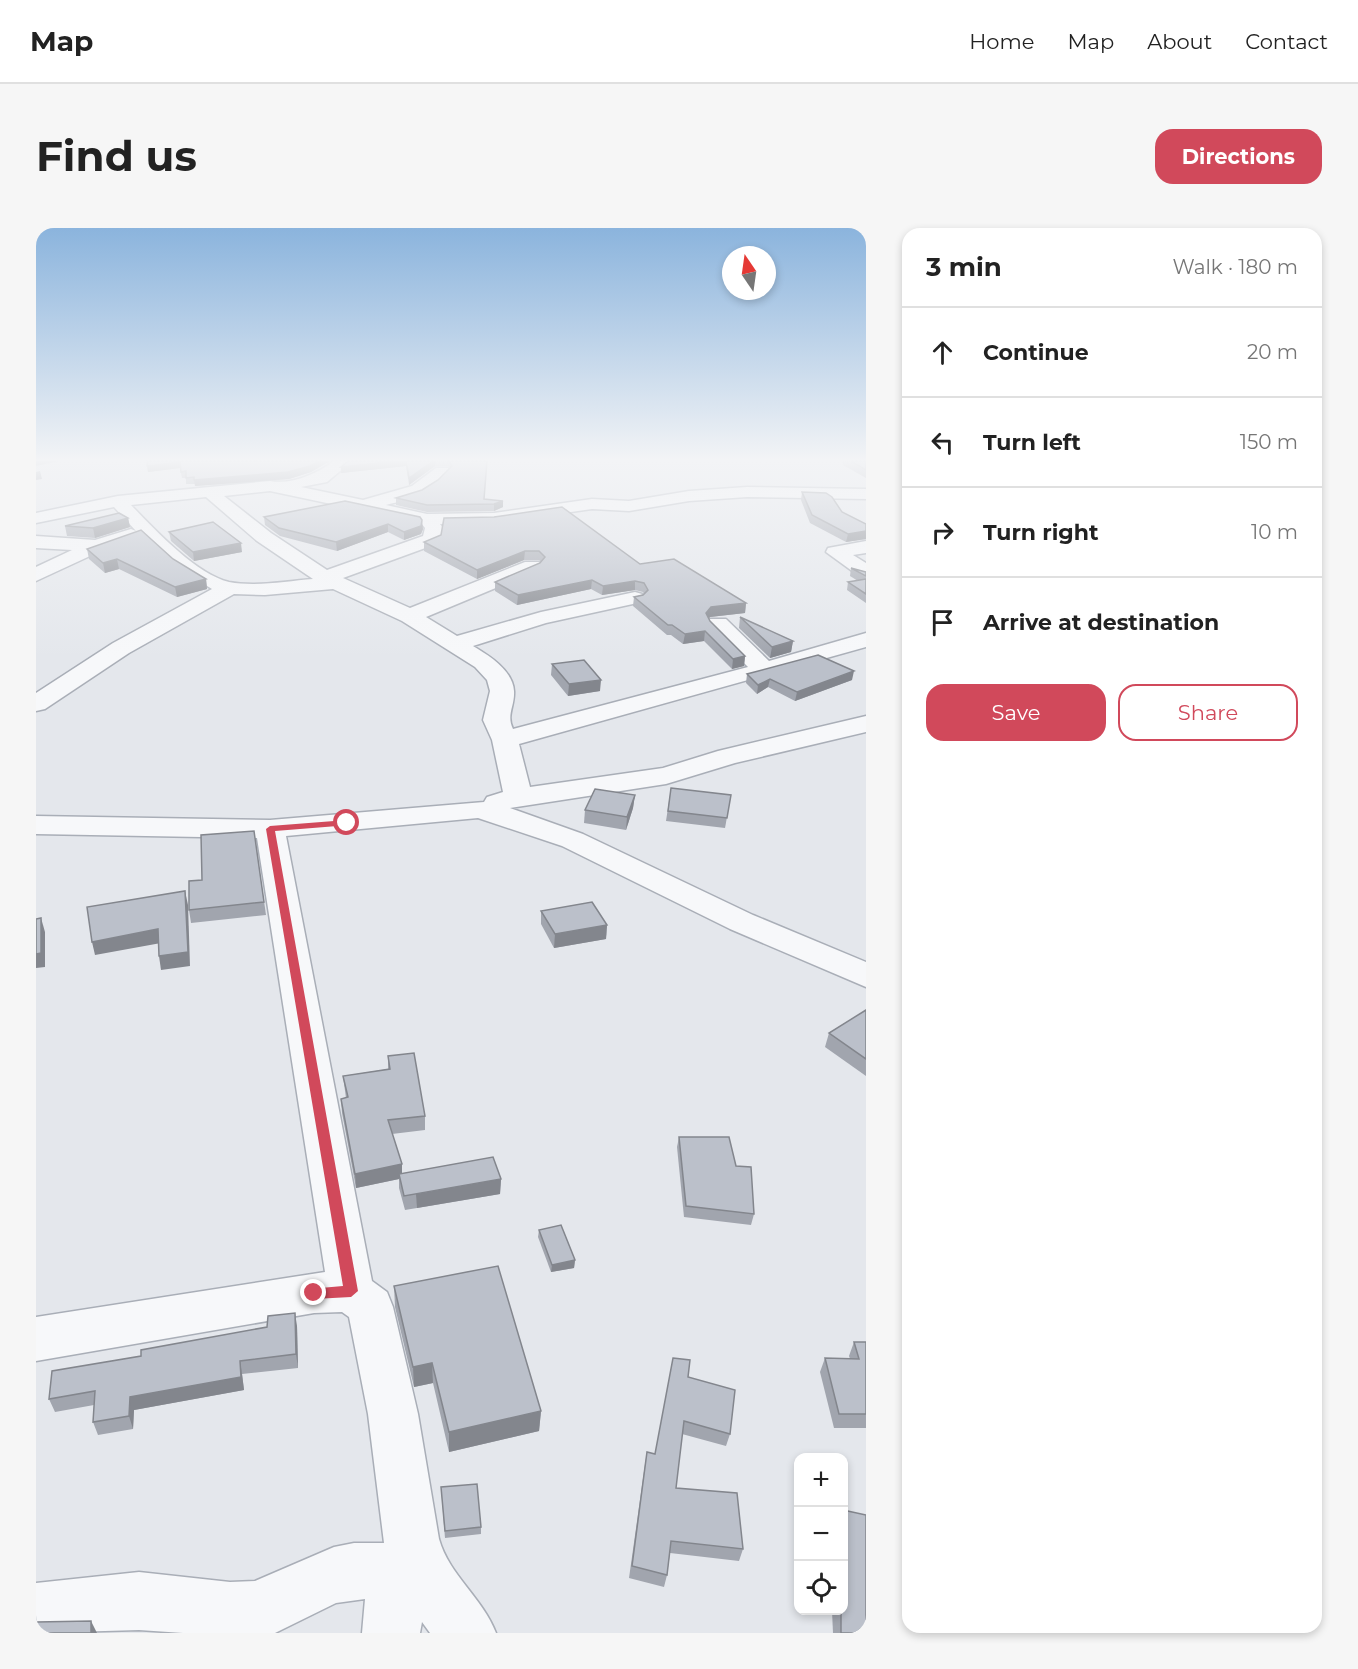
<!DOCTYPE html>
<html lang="en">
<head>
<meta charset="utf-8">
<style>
  :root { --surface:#fff; --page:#f6f6f6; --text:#222; --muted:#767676; --line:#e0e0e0; --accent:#d1495b }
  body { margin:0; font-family:Montserrat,sans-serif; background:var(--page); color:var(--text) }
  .controls { position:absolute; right:18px; bottom:18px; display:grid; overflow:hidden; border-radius:12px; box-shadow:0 3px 9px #0003 }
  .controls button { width:54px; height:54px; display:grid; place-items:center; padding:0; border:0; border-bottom:2px solid var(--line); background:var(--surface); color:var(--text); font:30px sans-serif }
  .compass { position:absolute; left:686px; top:18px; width:54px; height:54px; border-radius:50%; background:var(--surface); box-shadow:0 3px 9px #0003; rotate:347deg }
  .stop { position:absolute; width:18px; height:18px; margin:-14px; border:4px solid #d1495b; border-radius:50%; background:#fff }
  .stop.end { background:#d1495b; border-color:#fff; box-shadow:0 2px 6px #0008 }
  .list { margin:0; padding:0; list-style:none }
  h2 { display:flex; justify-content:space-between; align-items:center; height:78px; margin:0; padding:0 24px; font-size:26px }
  h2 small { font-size:20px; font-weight:400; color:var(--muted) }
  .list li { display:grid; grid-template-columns:39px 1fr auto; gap:18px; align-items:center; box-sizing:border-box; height:90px; padding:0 24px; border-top:2px solid var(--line) }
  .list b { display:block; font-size:22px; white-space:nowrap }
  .list em { font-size:20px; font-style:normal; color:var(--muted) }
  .actions { display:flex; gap:12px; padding:18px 24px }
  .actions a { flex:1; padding:14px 0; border:2px solid var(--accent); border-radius:18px; text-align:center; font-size:21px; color:var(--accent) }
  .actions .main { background:var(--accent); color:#fff }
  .icon { flex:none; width:33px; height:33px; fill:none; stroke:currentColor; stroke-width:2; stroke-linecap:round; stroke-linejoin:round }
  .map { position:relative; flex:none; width:830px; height:1405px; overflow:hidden; border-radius:18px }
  header { display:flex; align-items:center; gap:36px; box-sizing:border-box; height:84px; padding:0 30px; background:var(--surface); border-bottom:2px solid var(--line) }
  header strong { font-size:28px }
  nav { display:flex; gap:33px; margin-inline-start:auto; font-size:21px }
  .intro { display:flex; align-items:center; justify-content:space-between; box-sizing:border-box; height:144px; padding:0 36px }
  h1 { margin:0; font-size:42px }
  .button { padding:15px 27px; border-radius:18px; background:var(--accent); color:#fff; font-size:21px; font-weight:700 }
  main { display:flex; gap:36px; padding:0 36px }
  aside { flex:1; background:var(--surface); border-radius:18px; box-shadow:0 3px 9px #0003 }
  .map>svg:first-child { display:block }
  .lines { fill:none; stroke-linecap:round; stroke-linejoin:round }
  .minor-casing { stroke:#a9aeb7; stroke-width:3 }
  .minor { fill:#f7f8fa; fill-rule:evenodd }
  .wall { fill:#a1a5ae }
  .shaded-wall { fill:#83868d }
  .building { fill:#bbc0ca; stroke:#83868d; stroke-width:1.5 }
  .route { fill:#d1495b }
</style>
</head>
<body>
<header>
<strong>Map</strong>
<nav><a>Home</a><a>Map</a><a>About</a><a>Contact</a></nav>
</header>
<div class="intro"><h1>Find us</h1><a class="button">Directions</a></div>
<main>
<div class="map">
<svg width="830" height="1405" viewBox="0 0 830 1405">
  <rect width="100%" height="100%" fill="#e4e7ec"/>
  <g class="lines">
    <!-- minor casing -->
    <g class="minor-casing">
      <g id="minor">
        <path d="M298 233H316L291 254 265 259 327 272 376 258 400 240H412L414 243C398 265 375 271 350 277L391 286 458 285 556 271 593 273 653 263 711 259 830 261V271L711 269 653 273 593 283 556 281 458 295 404 296 407 300 403 315 307 350 374 380 489 334H503L506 338 503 342 390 389 421 408 505 384 599 364 606 366 609 370 606 374 510 395 437 418C452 427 477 442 478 463 479 478 470 487 477 501L712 439 674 401 671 396 674 391H690L733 433 830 405V419L483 516 494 559 627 540 682 523 830 488V504L699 535 630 556 474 580 547 606 717 687 830 734V759L694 701 526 618 442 590 250 608 336 1053 351 1064 357 1079 382 1186 403 1311C413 1347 446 1369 460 1405H394L386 1394 384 1405H326L329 1371 300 1375 239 1405H147L103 1402 0 1405V1355L103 1344 194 1354 219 1353 298 1319 318 1315H348L332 1186 313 1089 306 1084 278 1085 0 1133V1089L289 1044 221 610 0 606V588L234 592 448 574 451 569 467 564 456 512 447 492 454 463 451 452 439 439 366 393 297 361 229 367 198 366 93 425 9 481 0 483V465L77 415 176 361 140 339 103 306 101 311 67 322 0 353V339L36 322 0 320V308L59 312 95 301 100 303 78 279 0 295V285L82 268 234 253C255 257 281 246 298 233ZM234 263 385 295 389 300 387 308 291 342 235 305 188 268ZM170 269 221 313 277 351C251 353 220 359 193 354 160 346 118 301 95 277Z"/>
        <path d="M830 313V325L817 327 830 335V350L823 348 790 324 792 320Z"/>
      </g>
    </g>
    <!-- minor -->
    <use href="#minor" class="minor"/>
  </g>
  <!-- wall -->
  <g class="wall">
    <path d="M111 233H294L275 244 253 251 159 258V256H150V250H146L144 240 112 244Z"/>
    <path d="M312 233H451L448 271 467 279 458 283 391 284 360 277V270L386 262 402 252 414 240 412 238H399L373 257 370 238 305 245Z"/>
    <path d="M807 233H830V250L807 237Z"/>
    <path d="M766 264 830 296V311L810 314 774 295 765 272Z"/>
    <path d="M309 273 387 301 385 306 368 312 352 304 301 323 244 308 229 297 228 289Z"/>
    <path d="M92 290 94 299 59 310 31 308 29 298Z"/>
    <path d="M133 304 206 324 158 333 135 313Z"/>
    <path d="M405 307 604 336 710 375 709 385 674 389 673 390 674 393 709 428 708 438 696 441 668 413 647 416 635 407H631L597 378 598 369 608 366 607 364 599 362 566 367 555 361 481 377 459 363V354L504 335 505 334 503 332H488L441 351 388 323V314Z"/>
    <path d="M51 321 137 331 170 351 171 361 141 369 83 341 69 345 53 331Z"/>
    <path d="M815 340 830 344V375L811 362 812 354 822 353 814 348Z"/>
    <path d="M704 389 757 413 755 424 734 430 703 400Z"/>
    <path d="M516 436 564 463 532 468 515 447Z"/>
    <path d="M711 446 816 452 759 473 732 459 721 466 710 455Z"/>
    <path d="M635 560 695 567 689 600 630 593Z"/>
    <path d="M599 567 597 580 590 602 548 595 549 582Z"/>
    <path d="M218 603 230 687 155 695 153 682Z"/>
    <path d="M505 683 571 697 570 711 518 720 505 696Z"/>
    <path d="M830 782V848L789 819 793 805Z"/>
    <path d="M352 828 389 888V902L356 906 366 936V945L465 951 464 966 369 982 363 960V951L320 960 306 885 305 871 310 870 307 848 352 841Z"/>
    <path d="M643 909 700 938 718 986 715 997 648 989 641 919Z"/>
    <path d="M503 1002 539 1032 538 1040 515 1044 502 1009Z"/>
    <path d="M358 1058 505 1183 503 1203 413 1224 397 1155 378 1159 359 1079Z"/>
    <path d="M261 1098 262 1140 206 1146 208 1162 98 1182 97 1201 62 1207 57 1194 58 1177 19 1184 13 1171 105 1128Z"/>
    <path d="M818 1114H830V1200H798L784 1144 789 1130 814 1131 813 1128Z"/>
    <path d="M652 1149 694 1206 690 1218 646 1206 640 1260 707 1321 703 1333 634 1325 631 1347 628 1359 593 1350 609 1236 611 1224 619 1226Z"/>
    <path d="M405 1259 445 1299V1306L409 1310Z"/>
    <path d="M796 1383H807L830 1405H797Z"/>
  </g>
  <!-- shaded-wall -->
  <g class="shaded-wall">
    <path d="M0 233H24L0 238Z"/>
    <path d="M283 233H294L275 244 253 251 159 258 158 252Z"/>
    <path d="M359 233H370V238L305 245V239Z"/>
    <path d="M397 233H399V238L373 257V250Z"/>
    <path d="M144 234V240L112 244 111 238Z"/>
    <path d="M4 243 6 251 0 252V244Z"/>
    <path d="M467 273V279L458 283V276Z"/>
    <path d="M92 290 94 299 59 310 57 300Z"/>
    <path d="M386 292 387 301 385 306 368 312V304Z"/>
    <path d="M352 296V304L301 323 300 314Z"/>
    <path d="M830 303V311L810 314 812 306Z"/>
    <path d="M205 315 206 324 158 333 157 324Z"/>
    <path d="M489 323 488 332 441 351V342Z"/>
    <path d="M81 331 83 341 69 345 67 335Z"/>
    <path d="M170 351 171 361 141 369 139 359Z"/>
    <path d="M556 352 555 361 481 377 482 367Z"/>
    <path d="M599 353V362L566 367 567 358Z"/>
    <path d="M710 375 709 385 674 389 669 395 670 385 675 379Z"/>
    <path d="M669 403 668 413 647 416 649 406Z"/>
    <path d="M757 413 755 424 734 430 736 419Z"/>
    <path d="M709 428 708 438 696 441 697 431Z"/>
    <path d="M818 443 816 452 759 473 761 464Z"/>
    <path d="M734 451 732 459 721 466 722 457Z"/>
    <path d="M565 452 564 463 532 468 533 456Z"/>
    <path d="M599 567 597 580 590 602 591 589Z"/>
    <path d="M149 663 152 677 154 738 125 742 123 728Z"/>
    <path d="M5 690 9 704V739L0 740V726Z"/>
    <path d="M571 697 570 711 518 720 519 706Z"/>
    <path d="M122 701 125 715 59 727 56 714Z"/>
    <path d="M366 936V950L363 946V951L320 960 319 946Z"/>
    <path d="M465 951 464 966 381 980 380 966Z"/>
    <path d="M539 1032 538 1040 515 1044 516 1037Z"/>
    <path d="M259 1085 261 1098 262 1140 260 1126Z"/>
    <path d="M204 1133 206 1146 208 1162 98 1182 97 1201 93 1188 94 1169Z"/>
    <path d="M396 1135 397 1155 378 1159 377 1139Z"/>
    <path d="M505 1183 503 1203 413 1224V1204Z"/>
    <path d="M55 1393 61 1405H55Z"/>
  </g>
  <!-- building -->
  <g class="building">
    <path d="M111 233H283L274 238 252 244 158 252V249L150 250V243L145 244 144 234 111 238Z"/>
    <path d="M312 233H359L305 239Z"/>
    <path d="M370 233H397L373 250Z"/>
    <path d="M413 233H451L448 271 467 273 458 276 391 277 360 270 386 262 402 252 416 238Z"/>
    <path d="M815 233H830V242Z"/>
    <path d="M766 264 790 265 796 269 806 284 830 296V303L812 306 776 287Z"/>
    <path d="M309 273 384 289 386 292 385 298 368 304 352 296 300 314 243 300 228 289Z"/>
    <path d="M526 279 604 336 638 331 710 375 675 379 670 385 674 393 709 428 697 431 669 403 649 406 636 397H632L598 369 607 367 612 362 608 355 599 353 567 358 556 352 482 367 459 354 504 335 509 329 503 323H489L441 342 388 314 405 307 408 290 458 289Z"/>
    <path d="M83 285 92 290 57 300 29 298Z"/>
    <path d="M177 294 205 315 157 324 133 304Z"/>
    <path d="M105 302 137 331 170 351 139 359 81 331 67 335 51 321Z"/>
    <path d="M815 340 830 344V348Z"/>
    <path d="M830 351V366L812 354Z"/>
    <path d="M704 389 757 413 736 419Z"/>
    <path d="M782 427 818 443 761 464 734 451 722 457 711 446Z"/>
    <path d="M548 432 565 452 533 456 516 436Z"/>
    <path d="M635 560 695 567 691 590 632 583Z"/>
    <path d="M559 561 599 567 591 589 549 582Z"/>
    <path d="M218 603 228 674 153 682V653L166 652 165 607Z"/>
    <path d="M149 663 152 724 123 728 122 701 56 714 51 679Z"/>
    <path d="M556 674 571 697 519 706 505 683Z"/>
    <path d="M5 690V725L0 726V691Z"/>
    <path d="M830 782V831L793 805Z"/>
    <path d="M378 825 389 888 352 892 366 936 319 946 305 871 312 869 307 848 354 841 352 828Z"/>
    <path d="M643 909H693L700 938 715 939 718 986 650 978Z"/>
    <path d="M457 929 465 951 368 968 363 946Z"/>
    <path d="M525 997 539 1032 516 1037 503 1002Z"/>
    <path d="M462 1038 505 1183 413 1204 396 1135 377 1139 358 1058Z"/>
    <path d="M259 1085 260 1126 204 1133 205 1149 94 1169 93 1188 57 1194 59 1163 13 1171 16 1143 105 1128V1122L231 1099 232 1088Z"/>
    <path d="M818 1114H830V1186H803L789 1130 823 1131Z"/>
    <path d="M637 1130 654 1132 652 1149 699 1162 694 1206 648 1193 640 1260 701 1265 707 1321 635 1313 631 1347 596 1338 611 1224 619 1226Z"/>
    <path d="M441 1256 445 1299 409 1303 405 1259Z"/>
    <path d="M807 1282 830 1287V1405H805V1383H807Z"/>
    <path d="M55 1393V1405H0V1394Z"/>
  </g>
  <!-- sky -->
  <linearGradient id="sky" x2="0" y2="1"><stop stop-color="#8bb4dd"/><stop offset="0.54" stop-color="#f3f4f6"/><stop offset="1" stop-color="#f3f4f6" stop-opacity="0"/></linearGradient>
  <rect width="830" height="430" fill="url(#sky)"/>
  <!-- route -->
  <path class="route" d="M311 592 314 597 239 603 322 1063 315 1069 278 1071 273 1069V1061L307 1058 230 601 234 598Z"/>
</svg>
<div class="controls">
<button>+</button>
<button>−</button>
<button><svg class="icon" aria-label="locate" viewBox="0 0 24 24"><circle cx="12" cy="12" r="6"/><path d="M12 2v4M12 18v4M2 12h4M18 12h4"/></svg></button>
</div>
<svg class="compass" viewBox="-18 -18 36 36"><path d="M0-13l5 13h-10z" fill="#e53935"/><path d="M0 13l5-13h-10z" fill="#767676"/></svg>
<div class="stop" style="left:311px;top:595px"></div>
<div class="stop end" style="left:278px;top:1065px"></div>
</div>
<aside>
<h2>3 min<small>Walk · 180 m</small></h2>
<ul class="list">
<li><svg class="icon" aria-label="ahead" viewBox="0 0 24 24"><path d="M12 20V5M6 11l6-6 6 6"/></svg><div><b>Continue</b></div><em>20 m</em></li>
<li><svg class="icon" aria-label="left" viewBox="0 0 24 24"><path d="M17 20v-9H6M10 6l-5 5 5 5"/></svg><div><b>Turn left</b></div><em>150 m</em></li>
<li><svg class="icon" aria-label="right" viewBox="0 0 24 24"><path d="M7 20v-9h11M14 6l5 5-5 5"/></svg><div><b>Turn right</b></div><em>10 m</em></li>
<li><svg class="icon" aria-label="arrive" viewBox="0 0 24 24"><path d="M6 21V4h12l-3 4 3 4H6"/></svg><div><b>Arrive at destination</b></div></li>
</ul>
<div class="actions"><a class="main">Save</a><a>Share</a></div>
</aside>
</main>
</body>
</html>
